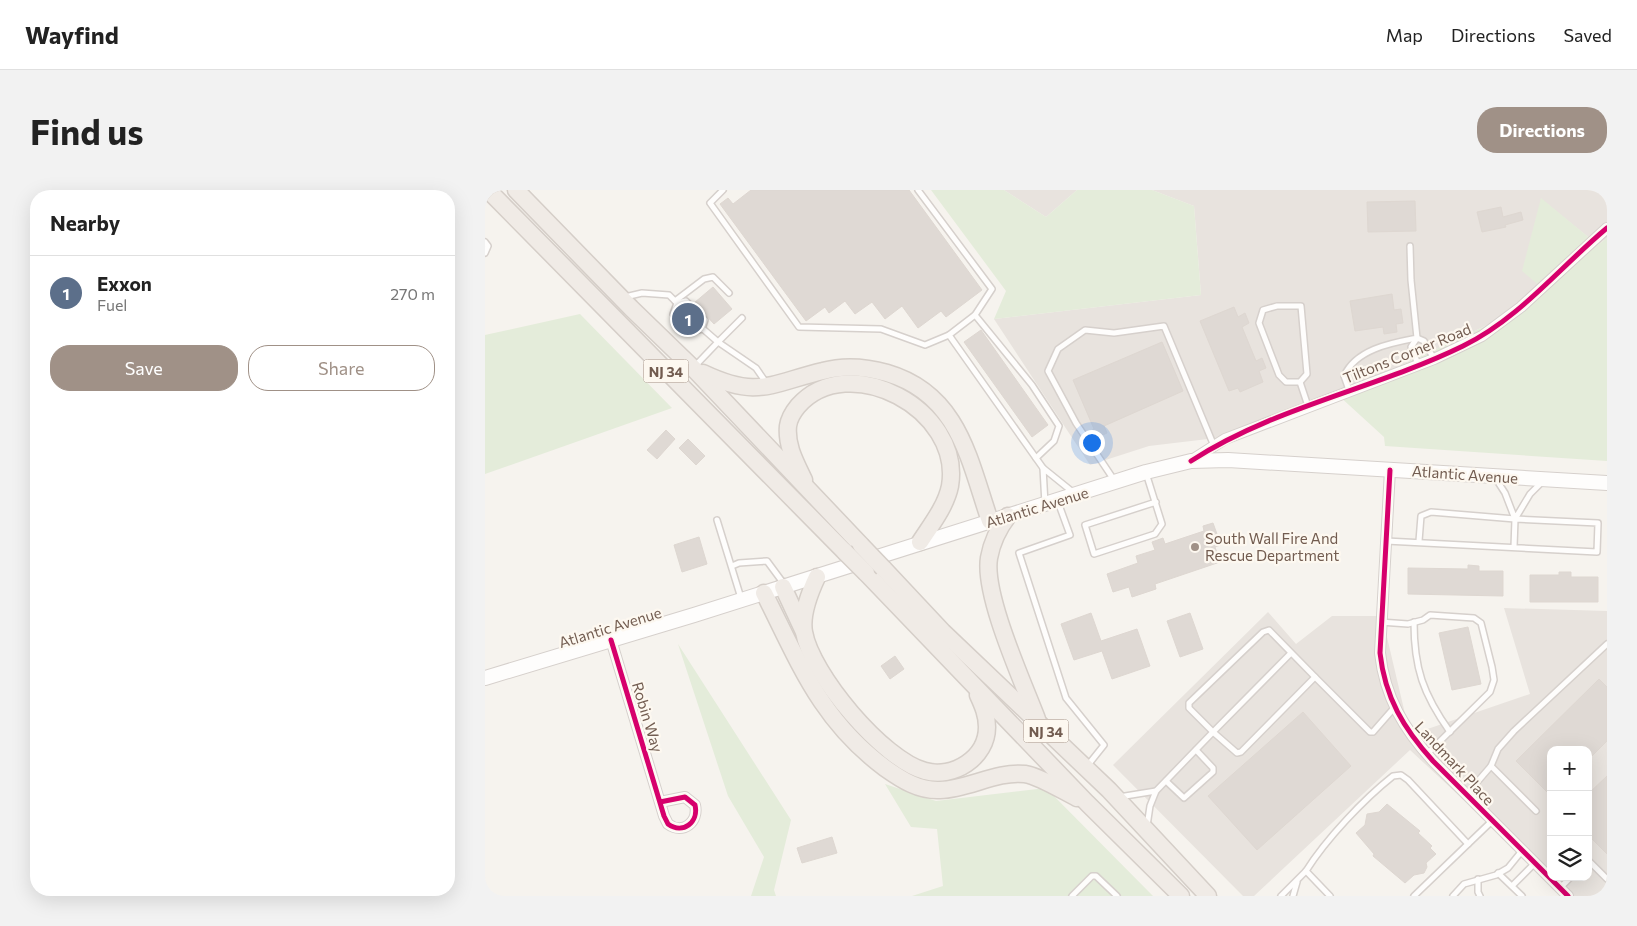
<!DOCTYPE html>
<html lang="en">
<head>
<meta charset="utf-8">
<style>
  :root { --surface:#fff; --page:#f2f2f2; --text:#222; --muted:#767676; --line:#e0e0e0; --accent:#a09187 }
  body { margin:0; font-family:Commissioner,sans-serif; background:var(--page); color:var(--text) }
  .controls { position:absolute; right:15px; bottom:15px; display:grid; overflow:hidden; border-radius:10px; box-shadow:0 5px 20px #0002 }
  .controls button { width:45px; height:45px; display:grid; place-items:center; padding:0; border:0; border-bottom:1px solid var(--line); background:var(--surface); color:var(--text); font:25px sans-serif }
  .you { position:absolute; left:606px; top:252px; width:18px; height:18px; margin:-12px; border:4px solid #fff; border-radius:50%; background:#1a73e8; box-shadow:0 0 0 8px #1a73e833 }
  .badge { display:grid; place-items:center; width:32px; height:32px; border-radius:50%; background:var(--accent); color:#fff; font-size:16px; font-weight:700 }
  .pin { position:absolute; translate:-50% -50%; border:2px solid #fff; box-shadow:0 1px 5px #0006 }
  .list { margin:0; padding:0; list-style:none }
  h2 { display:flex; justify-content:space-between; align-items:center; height:65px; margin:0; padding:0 20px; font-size:21px }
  h2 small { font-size:16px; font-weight:400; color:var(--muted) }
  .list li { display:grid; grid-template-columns:32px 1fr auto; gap:15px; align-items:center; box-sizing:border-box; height:75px; padding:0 20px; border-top:1px solid var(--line) }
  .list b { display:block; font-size:19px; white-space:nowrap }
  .list p { margin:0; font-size:16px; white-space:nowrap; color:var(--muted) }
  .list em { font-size:16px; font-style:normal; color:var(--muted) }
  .actions { display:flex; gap:10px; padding:15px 20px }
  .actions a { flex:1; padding:11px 0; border:1px solid var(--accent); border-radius:20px; text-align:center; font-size:18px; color:var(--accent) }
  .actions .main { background:var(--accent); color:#fff }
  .icon { flex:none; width:28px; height:28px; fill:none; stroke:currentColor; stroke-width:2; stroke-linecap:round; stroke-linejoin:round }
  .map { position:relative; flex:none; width:1122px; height:706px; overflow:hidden; border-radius:20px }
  header { display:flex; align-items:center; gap:30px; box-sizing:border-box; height:70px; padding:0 25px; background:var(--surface); border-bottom:1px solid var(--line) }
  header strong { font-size:24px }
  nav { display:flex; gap:28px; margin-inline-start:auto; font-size:18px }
  .intro { display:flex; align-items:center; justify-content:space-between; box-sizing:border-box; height:120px; padding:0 30px }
  h1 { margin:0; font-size:35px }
  .button { padding:12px 22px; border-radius:20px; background:var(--accent); color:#fff; font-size:18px; font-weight:700 }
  main { display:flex; gap:30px; padding:0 30px }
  aside { flex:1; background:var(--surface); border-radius:20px; box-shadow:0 5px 20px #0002 }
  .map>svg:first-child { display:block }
  .industrial { fill:#e8e3de; fill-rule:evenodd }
  .green { fill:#e4ecda }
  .building { fill:#dfd9d4; stroke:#ded7d1 }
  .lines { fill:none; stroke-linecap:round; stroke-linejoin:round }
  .service-casing { stroke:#d6d0cc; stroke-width:8 }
  .minor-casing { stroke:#d6d0cc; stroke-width:12 }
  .secondary-casing { stroke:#d6d0cc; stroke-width:16 }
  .trunk-casing { stroke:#d5cec8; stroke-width:19 }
  .service { stroke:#fefdfc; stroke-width:5 }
  .minor { stroke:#fefdfc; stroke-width:10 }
  .secondary { stroke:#fefdfc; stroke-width:14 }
  .trunk { stroke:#f0ebe6; stroke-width:16 }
  .trunk-bridge-casing { stroke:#d5cec8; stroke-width:19; stroke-linecap:butt }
  .trunk-bridge { stroke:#f0ebe6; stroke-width:16 }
  .cycleway-casing { stroke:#fdf8f0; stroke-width:8 }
  .cycleway { stroke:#d6006c; stroke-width:5 }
  .poi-dot { fill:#a09187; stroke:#fdf8f0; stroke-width:2 }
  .labels { text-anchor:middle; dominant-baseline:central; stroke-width:4.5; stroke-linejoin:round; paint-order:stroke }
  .shield { fill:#fdf8f0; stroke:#9c8b80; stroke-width:1 }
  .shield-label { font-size:14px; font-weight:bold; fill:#725c50 }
  .street-label { font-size:15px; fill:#725c50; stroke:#fdf8f0 }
  .poi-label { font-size:15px; fill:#725c50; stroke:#fdf8f0; text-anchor:start }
</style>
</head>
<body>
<header>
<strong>Wayfind</strong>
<nav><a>Map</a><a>Directions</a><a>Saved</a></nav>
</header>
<div class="intro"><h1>Find us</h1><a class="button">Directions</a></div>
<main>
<aside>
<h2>Nearby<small></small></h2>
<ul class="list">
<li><span class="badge" style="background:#5c6f8a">1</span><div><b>Exxon</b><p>Fuel</p></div><em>270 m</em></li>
</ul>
<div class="actions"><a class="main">Save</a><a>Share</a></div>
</aside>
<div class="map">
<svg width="1122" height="706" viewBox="0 0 1122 706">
  <rect width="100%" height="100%" fill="#f6f3ee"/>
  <!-- industrial -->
  <g class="industrial">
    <path d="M519 0H592L561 27Z"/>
    <path d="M667 0H1122V48L1113 55 1056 9 1055 96 1028 123 853 205 748 246 664 256 605 275 509 129 716 105 709 16Z"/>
    <path d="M1019 418 1122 421V706H1082L925 560 769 706H758L628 575 783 422 811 454 847 426H897L925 545 1045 504ZM1066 560H1103V687H1066Z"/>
  </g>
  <!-- green -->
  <g class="green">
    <path d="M446 0H519L561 27 592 0H667L709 16 716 105 509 129 521 101Z"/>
    <path d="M1056 8 1113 55 1122 48V271L900 256 899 247 853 205 1028 123 1055 96 1037 81Z"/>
    <path d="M95 124 187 218 0 284V145Z"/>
    <path d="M193 454 306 630 289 700 291 706H266L279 667 243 606Z"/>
    <path d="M400 594 451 611 561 598 668 706H427L458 696 452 639 426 637Z"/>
  </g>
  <!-- building -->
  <g class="building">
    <path d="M266 0H424L497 100 461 127 456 121 433 138 417 116 400 129 387 112 370 124 360 111 344 123 340 117 321 131 235 14 243 8 248 14Z"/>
    <path d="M930 11 931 41 883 42 882 12Z"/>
    <path d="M1016 17 1018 27 1036 22 1038 30 1020 35 1021 37 997 42 992 22Z"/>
    <path d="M228 97 247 119 229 134 219 123 214 122 212 128 206 130 205 135H199L197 142 188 132H194L197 124 202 125 204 120 209 119V113Z"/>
    <path d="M907 104 909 120 916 119 918 133 911 134 912 142 899 144 898 137 870 141 865 111Z"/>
    <path d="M749 117 753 127 760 123 764 133 757 137 771 171 777 168 781 178 774 181 778 192 755 202 753 198 744 201 715 131Z"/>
    <path d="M496 140 563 235 547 247 479 152Z"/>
    <path d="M677 152 698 201 619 236 622 243 609 249 606 241 609 239 588 190Z"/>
    <path d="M181 240 190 249 172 269 162 260Z"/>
    <path d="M203 249 220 266 211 275 194 258Z"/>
    <path d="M728 333 736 355 730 357 735 372 670 394 671 399 647 407 644 397 628 402 622 384 653 373 651 366 670 360 667 352 678 348 680 354 719 341 718 336Z"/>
    <path d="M214 347 222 374 197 382 189 355Z"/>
    <path d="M983 375 994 376V381H1018V406L923 404V378L983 379Z"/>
    <path d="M1074 382H1086V387H1113V412H1045V385H1074Z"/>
    <path d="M606 423 616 451 652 439 665 476 627 489 617 461 589 470 576 434Z"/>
    <path d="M705 423 718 459 695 467 682 431Z"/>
    <path d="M983 437 996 494 967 500 954 443Z"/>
    <path d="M410 466 419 479 405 489 396 476Z"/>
    <path d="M1114 489 1122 497V551L1103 570V560H1066V606L1031 571Z"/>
    <path d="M818 522 866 576 772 660 723 606Z"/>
    <path d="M1122 586V664L1103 645V604Z"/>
    <path d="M902 614 935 641 933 643 947 656 945 658 951 664 941 673 942 677 939 683 929 685 920 693 888 666 889 664 871 643 880 635 882 624 894 622Z"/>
    <path d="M347 647 352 663 317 673 312 658Z"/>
  </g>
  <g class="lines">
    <!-- service casing -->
    <g class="service-casing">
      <g id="service">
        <path d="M238 0 225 13 314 137 396 139 440 155 464 145"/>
        <path d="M433 0 507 99 490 125 464 145 558 278"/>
        <path d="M0 52 3 56 0 63"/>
        <path d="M140 107 157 103 184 105 200 121"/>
        <path d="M190 111 219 89 228 87 244 103"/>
        <path d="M792 116H816L822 184 815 192H801L794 185 774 133 778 120Z"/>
        <path d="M490 125 547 195 574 236 569 251 551 268"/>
        <path d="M192 128 188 124 192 113 201 111 206 116"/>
        <path d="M257 128 233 152 271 178 282 194"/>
        <path d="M210 132 233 152 210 176"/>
        <path d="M202 138 205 142 217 139 220 130 216 126"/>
        <path d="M933 174 926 157 932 148 939 151 949 169"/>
        <path d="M815 192 823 216"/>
        <path d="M864 200 859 186C871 159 906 153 932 148L926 90 925 56"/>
        <path d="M661 283 677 334 670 344 609 364 600 335 671 312"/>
        <path d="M1011 289 1020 303 1030 329 1045 304 1057 292"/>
        <path d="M629 290 591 233 563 181 573 159 600 140 629 143 679 136 729 256"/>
        <path d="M573 312 585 345 534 363 581 508 619 555 603 575"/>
        <path d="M560 314 558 278 589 303"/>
        <path d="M232 330 256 408"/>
        <path d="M901 351 1112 362 1113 333 1030 329 1029 357"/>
        <path d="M934 351 936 326 946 322 1030 329"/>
        <path d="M247 376 254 373 282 371 299 394"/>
        <path d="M895 432 923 434 938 430 945 425 989 428 996 433 1007 477 1009 490 1005 502 942 564"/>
        <path d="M929 432C929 478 938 504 965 542"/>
        <path d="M806 463 728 542 704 518V513L778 442 784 440 830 487"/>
        <path d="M681 591 699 608 728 582V578L711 560"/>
        <path d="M671 601 728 542 752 563 756 562 830 487 885 542H888L909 518"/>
        <path d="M981 605 1006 576"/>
        <path d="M634 607 671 601 665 616 662 636"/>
        <path d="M1051 621 1006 576 1013 559 1029 541 1122 454"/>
        <path d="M1103 670 1122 689"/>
        <path d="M1013 683 1037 706"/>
        <path d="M993 689V702L995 706"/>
        <path d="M1027 696 1049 674"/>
        <path d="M1075 698 1086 687"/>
        <path d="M587 706 607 686H611L632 706"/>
        <path d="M796 706 821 681"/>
        <path d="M808 706 812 692"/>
        <path d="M845 706 821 681C841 649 879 609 908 586L916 585 923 590 983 654 1007 631"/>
        <path d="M929 706 983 654"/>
        <path d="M968 706 979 694 1011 685 1023 678 1036 662"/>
      </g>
    </g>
    <!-- minor casing -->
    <g class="minor-casing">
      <g id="minor">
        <path d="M707 270 740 249 949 169 997 146 1036 117 1122 38"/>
        <path d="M905 280 895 463C900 508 919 539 948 571L1083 706"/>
        <path d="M126 450 179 626 183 634C198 645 214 632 210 615L200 607 175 612"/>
      </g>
    </g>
    <!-- secondary casing -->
    <g class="secondary-casing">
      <path id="secondary" d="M0 488 209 425 661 282 706 271 743 270 1122 293"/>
    </g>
    <!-- trunk casing -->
    <g class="trunk-casing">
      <g id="trunk">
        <path d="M3 0 360 362"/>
        <path d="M31 0 146 118 208 178 376 355"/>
        <path d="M218 183C273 209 284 194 338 181 360 175 381 177 402 183 474 204 484 270 505 331"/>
        <path d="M319 290C311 273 301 256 303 236 304 229 308 222 313 216 363 159 478 219 465 296 461 316 446 335 435 352"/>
        <path d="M523 326C513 339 507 351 504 368 498 405 538 492 552 529"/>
        <path d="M398 378 458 442 624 600 723 706"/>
        <path d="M381 383 602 613 696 706"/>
        <path d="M332 387C325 402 316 425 319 442 326 484 398 570 440 581 468 589 502 568 502 537 502 525 498 516 493 505"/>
        <path d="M298 397 318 440"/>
        <path d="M279 403C314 472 335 530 400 578 417 590 434 601 455 600 484 599 511 581 540 584 554 586 578 601 592 608"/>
      </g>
    </g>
    <!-- service -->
    <use href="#service" class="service"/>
    <!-- minor -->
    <use href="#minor" class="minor"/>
    <!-- secondary -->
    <use href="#secondary" class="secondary"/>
    <!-- trunk -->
    <use href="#trunk" class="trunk"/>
    <!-- trunk-bridge casing -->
    <g class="trunk-bridge-casing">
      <g id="trunk-bridge">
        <path d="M376 355 398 378"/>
        <path d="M360 362 381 383"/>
      </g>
    </g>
    <!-- trunk-bridge -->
    <use href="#trunk-bridge" class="trunk-bridge"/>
    <!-- cycleway casing -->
    <g class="cycleway-casing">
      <g id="cycleway">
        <path d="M706 271C789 217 890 199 978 156 1034 129 1075 77 1122 38"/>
        <path d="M905 280 895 463C900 508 919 539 948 571L1083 706"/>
        <path d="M126 450 179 626 183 634C198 645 214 632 210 615L200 607 175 612"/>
      </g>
    </g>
    <!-- cycleway -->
    <use href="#cycleway" class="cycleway"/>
  </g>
  <!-- markers -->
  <circle class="poi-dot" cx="710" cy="357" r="5"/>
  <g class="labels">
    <!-- shield labels -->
    <g class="shield">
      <rect x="158.5" y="169.5" width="45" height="23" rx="4"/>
      <rect x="538.5" y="529.5" width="45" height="23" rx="4"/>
    </g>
    <g class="shield-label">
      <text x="181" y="181">NJ 34</text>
      <text x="561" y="541">NJ 34</text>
    </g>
    <!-- street labels -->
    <g class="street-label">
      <text transform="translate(922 163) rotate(-22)">Tiltons Corner Road</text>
      <text transform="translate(980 284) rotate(4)">Atlantic Avenue</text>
      <text transform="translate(552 317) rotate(-17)">Atlantic Avenue</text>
      <text transform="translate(125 437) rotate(-17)">Atlantic Avenue</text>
      <text transform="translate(163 527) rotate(73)">Robin Way</text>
      <text transform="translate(970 573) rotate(47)">Landmark Place</text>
    </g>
    <!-- poi labels -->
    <g class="poi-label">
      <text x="720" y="348">South Wall Fire And<tspan x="720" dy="17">Rescue Department</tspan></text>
    </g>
  </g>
</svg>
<div class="controls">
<button>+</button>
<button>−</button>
<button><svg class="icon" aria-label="layers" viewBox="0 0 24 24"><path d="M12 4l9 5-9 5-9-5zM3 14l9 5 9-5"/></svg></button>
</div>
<div class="you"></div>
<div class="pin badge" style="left:203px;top:129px;background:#5c6f8a">1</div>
</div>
</main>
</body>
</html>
